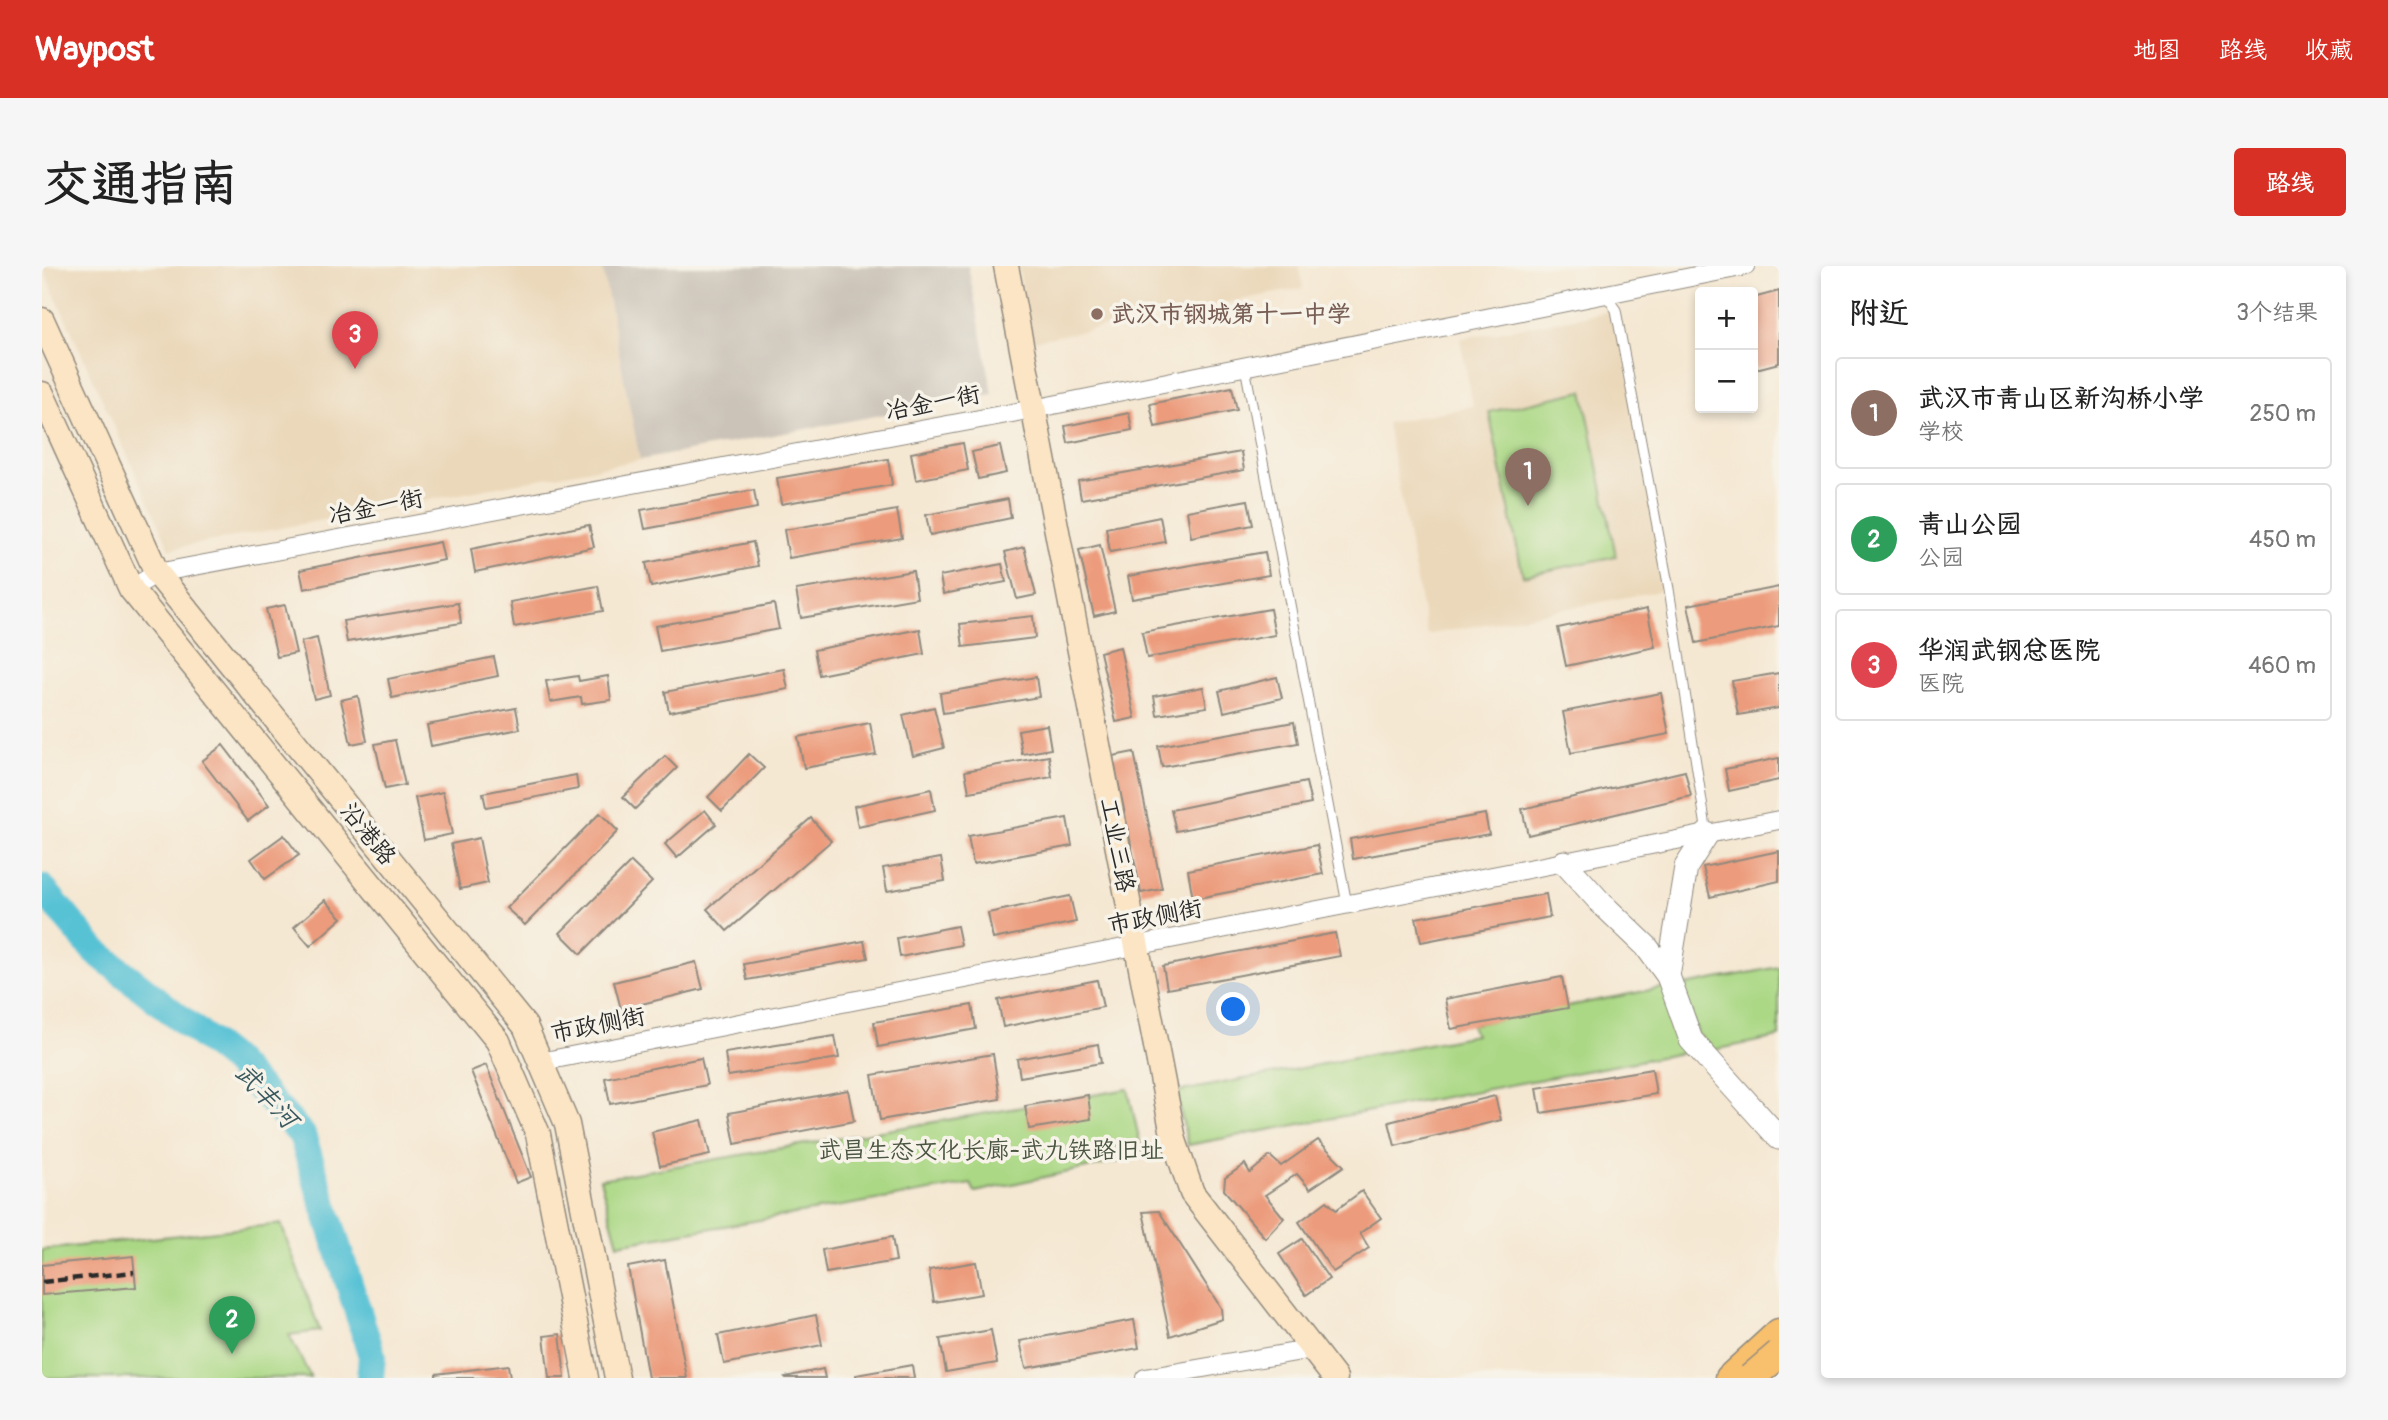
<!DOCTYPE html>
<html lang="zh">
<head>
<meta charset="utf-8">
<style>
  :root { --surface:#fff; --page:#f6f6f6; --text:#222; --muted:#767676; --line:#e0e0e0; --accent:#d93025 }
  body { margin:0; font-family:Pangolin,"LXGW WenKai TC",sans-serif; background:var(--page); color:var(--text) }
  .controls { position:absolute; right:21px; top:21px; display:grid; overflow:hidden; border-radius:7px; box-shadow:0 4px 10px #0003 }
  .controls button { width:63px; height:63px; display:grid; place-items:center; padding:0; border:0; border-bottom:2px solid var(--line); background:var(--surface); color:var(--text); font:35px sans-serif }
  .you { position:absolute; left:1192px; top:744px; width:24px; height:24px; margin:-18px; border:5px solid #fff; border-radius:50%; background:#1a73e8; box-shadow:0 0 0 10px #1a73e833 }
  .badge { display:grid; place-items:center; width:46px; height:46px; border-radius:50%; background:var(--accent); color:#fff; font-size:23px; font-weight:700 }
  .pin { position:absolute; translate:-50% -58px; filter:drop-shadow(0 2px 4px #0008) }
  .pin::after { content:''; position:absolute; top:37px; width:24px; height:21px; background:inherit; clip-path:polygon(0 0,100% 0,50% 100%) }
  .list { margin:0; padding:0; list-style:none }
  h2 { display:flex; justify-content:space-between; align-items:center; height:91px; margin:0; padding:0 28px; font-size:30px }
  h2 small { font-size:23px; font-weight:400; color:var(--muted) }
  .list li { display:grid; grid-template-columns:46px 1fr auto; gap:21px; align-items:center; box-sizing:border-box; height:112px; margin:0 14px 14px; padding:0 14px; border:2px solid var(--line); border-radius:7px }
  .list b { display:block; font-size:26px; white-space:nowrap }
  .list p { margin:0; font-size:23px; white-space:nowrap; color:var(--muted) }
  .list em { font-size:23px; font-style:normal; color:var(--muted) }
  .map { position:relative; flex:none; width:1737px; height:1112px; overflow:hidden; border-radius:7px }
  header { display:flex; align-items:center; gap:42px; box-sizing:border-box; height:98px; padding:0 35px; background:var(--accent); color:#fff }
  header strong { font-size:33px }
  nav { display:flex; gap:38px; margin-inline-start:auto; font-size:24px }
  .intro { display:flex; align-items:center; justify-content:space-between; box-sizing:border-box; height:168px; padding:0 42px }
  h1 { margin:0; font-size:49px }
  .button { padding:18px 32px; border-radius:7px; background:var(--accent); color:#fff; font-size:24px; font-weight:700 }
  main { display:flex; gap:42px; padding:0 42px }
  aside { flex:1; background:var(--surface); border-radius:7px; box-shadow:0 4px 10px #0003 }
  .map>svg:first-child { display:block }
  .built { fill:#ebd8ba }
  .industrial { fill:#cbc3b8 }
  .green { fill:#abd885; stroke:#6b8258; stroke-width:2 }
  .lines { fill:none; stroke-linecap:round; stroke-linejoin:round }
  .river { stroke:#59c2d5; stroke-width:28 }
  .building { fill:#ec9b7c }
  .service-casing { stroke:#908a7f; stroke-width:11 }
  .minor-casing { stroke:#908a7f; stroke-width:20 }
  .tertiary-casing { stroke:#908a7f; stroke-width:25 }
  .secondary-casing { stroke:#908a7f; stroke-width:27 }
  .primary-casing { stroke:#908a7f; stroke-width:31 }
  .service { stroke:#fff; stroke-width:9 }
  .minor { stroke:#fff; stroke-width:18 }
  .tertiary { stroke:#fff; stroke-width:23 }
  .secondary { stroke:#fce5c4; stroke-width:24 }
  .primary { stroke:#f8bf6c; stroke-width:28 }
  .rail { stroke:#2b2b2b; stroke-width:4.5; stroke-dasharray:10 5; stroke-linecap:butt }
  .primary-bridge-casing { stroke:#908a7f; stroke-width:31; stroke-linecap:butt }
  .primary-bridge { stroke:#f8bf6c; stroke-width:28 }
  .education-dot { fill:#8d6e63; stroke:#f7f3e8; stroke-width:2.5 }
  .labels { text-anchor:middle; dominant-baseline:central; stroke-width:7; stroke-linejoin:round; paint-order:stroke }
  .education-label { font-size:24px; font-weight:bold; fill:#785e54; stroke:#f7f3e8; text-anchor:start }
  .street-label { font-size:24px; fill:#2b2b2b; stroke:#f7f3e8 }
  .park-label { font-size:24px; fill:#4b5642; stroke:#f7f3e8 }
  .water-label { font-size:26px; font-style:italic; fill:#39585e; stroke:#f7f3e8 }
</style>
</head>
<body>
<header>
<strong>Waypost</strong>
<nav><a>地图</a><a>路线</a><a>收藏</a></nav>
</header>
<div class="intro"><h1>交通指南</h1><a class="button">路线</a></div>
<main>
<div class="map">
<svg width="1737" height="1112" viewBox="0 0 1737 1112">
  <rect width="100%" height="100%" fill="#f7f3e8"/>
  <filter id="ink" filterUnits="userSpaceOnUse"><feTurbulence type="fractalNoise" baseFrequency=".0143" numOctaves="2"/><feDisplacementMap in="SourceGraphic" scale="14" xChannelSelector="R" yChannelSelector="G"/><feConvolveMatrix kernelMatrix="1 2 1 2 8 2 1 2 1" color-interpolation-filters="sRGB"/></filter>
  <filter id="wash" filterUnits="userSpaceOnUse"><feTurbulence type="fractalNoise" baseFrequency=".00686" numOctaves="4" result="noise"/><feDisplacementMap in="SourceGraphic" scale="28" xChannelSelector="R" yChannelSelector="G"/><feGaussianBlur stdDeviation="1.57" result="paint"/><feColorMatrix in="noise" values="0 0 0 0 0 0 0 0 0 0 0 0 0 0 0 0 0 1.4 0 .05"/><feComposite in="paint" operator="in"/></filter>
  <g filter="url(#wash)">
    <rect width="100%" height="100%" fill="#f5e8d3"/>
    <!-- built -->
    <g class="built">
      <path d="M0 0H560L598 194 128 283Z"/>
      <path d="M976 0H1257L1261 22 990 75Z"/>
      <path d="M1574 44 1627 323 1385 369 1345 157 1431 140 1418 73Z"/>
    </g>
    <!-- industrial -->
    <path class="industrial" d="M560 0H926L951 128 598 194Z"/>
    <!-- green -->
    <g class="green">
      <path d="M1541 125 1574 290 1481 310 1447 146Z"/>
      <path d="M1737 701V771L1672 784 1656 768 1638 720Z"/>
      <path d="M1624 721 1645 786 1146 879 1134 826 1433 769 1429 759Z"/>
      <path d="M1086 823 1101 890 933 926 929 918 576 978 558 913Z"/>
      <path d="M239 958 278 1065 247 1069 269 1112H0V984Z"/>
    </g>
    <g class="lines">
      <!-- river -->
      <path class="river" d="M0 622 52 684 192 795 260 869 330 1090 328 1112"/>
    </g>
    <g id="blocks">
      <!-- building -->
      <g class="building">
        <path d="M1737 25V97L1714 103 1711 92V32Z"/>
        <path d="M1190 121 1195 144 1113 161 1108 138Z"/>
        <path d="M1087 147 1090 164 1026 177 1023 160Z"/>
        <path d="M921 177 926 204 874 214 869 187Z"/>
        <path d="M958 180 964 207 936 213 930 186Z"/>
        <path d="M1199 186 1202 204 1039 233 1036 215Z"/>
        <path d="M846 193 850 219 739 238 735 212Z"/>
        <path d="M712 224 715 242 603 263 599 244Z"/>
        <path d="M966 233 969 252 888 269 884 249Z"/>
        <path d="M1206 234 1211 259 1149 271 1145 245Z"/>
        <path d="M855 244 860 272 747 292 742 264Z"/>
        <path d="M1118 251 1123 276 1068 286 1064 262Z"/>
        <path d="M547 259 552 281 433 306 429 283Z"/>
        <path d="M398 276 402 294 262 323 258 304Z"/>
        <path d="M711 276 716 300 609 321 604 297Z"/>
        <path d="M1058 279 1073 345 1052 350 1037 284Z"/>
        <path d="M982 281 994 329 975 333 963 286Z"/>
        <path d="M1223 286 1227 309 1090 333 1086 310Z"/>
        <path d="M960 298 964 316 901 328 898 310Z"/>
        <path d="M871 305 875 332 759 352 754 324Z"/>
        <path d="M556 320 561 345 472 361 468 336Z"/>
        <path d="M1737 321V360L1654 377 1646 339Z"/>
        <path d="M416 337 419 357 305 376 301 355Z"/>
        <path d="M732 338 737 363 618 385 613 360Z"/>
        <path d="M243 339 254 387 235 391 224 343Z"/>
        <path d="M1228 343 1233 369 1105 392 1100 366Z"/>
        <path d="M1605 343 1613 381 1524 400 1516 362Z"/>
        <path d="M991 350 993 372 921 381 918 358Z"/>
        <path d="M878 363 882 388 777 409 772 384Z"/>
        <path d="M275 372 288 429 272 433 259 376Z"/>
        <path d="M1078 381 1093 452 1074 456 1058 386Z"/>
        <path d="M452 391 456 410 350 432 346 413Z"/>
        <path d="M742 403 746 423 627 446 623 426Z"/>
        <path d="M1737 407V442L1696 449 1690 415Z"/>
        <path d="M536 410 537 415 566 410 569 434 540 438 539 431 508 436 504 415Z"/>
        <path d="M994 411 997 431 901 447 898 427Z"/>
        <path d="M1235 411 1240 432 1182 446 1177 425Z"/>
        <path d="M1161 421 1165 441 1115 449 1112 430Z"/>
        <path d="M1619 427 1627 468 1529 487 1521 446Z"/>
        <path d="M316 430 325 475 309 478 299 434Z"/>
        <path d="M892 441 902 482 871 490 861 449Z"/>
        <path d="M474 442 478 463 389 480 385 459Z"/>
        <path d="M1252 456 1256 477 1120 501 1116 480Z"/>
        <path d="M828 457 834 489 762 502 756 471Z"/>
        <path d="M1005 459 1009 483 980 488 976 464Z"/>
        <path d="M353 474 363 519 343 523 333 478Z"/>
        <path d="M181 479 227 539 206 555 160 495Z"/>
        <path d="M1092 486 1120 623 1099 627 1071 490Z"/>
        <path d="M707 488 722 502 680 545 666 531Z"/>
        <path d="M623 490 635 502 593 543 581 531Z"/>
        <path d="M1007 490 1010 511 927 526 923 505Z"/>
        <path d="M1737 492V514L1687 525 1683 503Z"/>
        <path d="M1643 505 1649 530 1486 569 1480 543Z"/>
        <path d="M534 509 536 523 444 541 441 527Z"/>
        <path d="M1264 516 1269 538 1134 565 1129 544Z"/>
        <path d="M889 523 893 544 816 561 812 540Z"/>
        <path d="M401 526 410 568 382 574 373 532Z"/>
        <path d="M663 544 674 558 635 592 623 578Z"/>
        <path d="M558 547 576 565 483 659 464 642Z"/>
        <path d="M1443 548 1447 568 1311 593 1308 573Z"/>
        <path d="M769 552 789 575 685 665 665 643Z"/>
        <path d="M1025 552 1030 580 931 598 926 570Z"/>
        <path d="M242 569 257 589 223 613 209 593Z"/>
        <path d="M437 572 446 617 418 623 409 578Z"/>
        <path d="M1275 579 1281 608 1151 633 1146 604Z"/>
        <path d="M1737 585V615L1668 631 1661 601Z"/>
        <path d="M899 592 903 615 845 625 841 602Z"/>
        <path d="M589 596 610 616 539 688 518 667Z"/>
        <path d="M1504 628 1508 651 1379 676 1374 652Z"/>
        <path d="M1028 630 1034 656 951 673 946 647Z"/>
        <path d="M283 634 300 652 268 680 252 661Z"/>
        <path d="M915 660 919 679 858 691 855 672Z"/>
        <path d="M1293 667 1298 690 1125 723 1121 700Z"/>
        <path d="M822 675 826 692 705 714 702 698Z"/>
        <path d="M654 696 661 723 579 743 572 716Z"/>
        <path d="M1520 711 1526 742 1409 763 1403 733Z"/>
        <path d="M1055 714 1061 741 961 761 956 734Z"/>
        <path d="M930 739 934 763 836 781 832 756Z"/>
        <path d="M793 770 797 792 686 810 683 787Z"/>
        <path d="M1056 778 1059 797 978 811 975 793Z"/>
        <path d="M951 788 958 833 838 854 830 809Z"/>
        <path d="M659 792 665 819 568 838 563 812Z"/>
        <path d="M444 799 489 911 474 917 429 805Z"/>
        <path d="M1610 803 1614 828 1499 847 1495 822Z"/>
        <path d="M806 824 812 855 693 878 687 847Z"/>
        <path d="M1046 829 1049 853 987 863 983 840Z"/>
        <path d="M1453 830 1459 854 1353 880 1347 856Z"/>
        <path d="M660 854 668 889 618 900 610 866Z"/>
        <path d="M1276 874 1302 900 1268 923 1255 908 1223 929 1242 952 1223 972 1182 924 1183 912 1203 898 1208 907 1228 890 1239 900Z"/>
        <path d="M1320 925 1339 952 1318 967 1327 982 1291 1006 1257 956 1285 935 1294 944Z"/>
        <path d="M1117 945 1179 1042 1180 1053 1128 1070 1101 946Z"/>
        <path d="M850 971 854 995 784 1007 780 984Z"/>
        <path d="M1260 973 1287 1013 1264 1029 1237 988Z"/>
        <path d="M91 990 94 1021 0 1029V999Z"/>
        <path d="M623 994 645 1112H606L586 1001Z"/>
        <path d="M934 996 940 1028 892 1036 887 1004Z"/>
        <path d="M774 1049 780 1079 682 1098 676 1069Z"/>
        <path d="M1092 1054 1097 1082 984 1102 978 1075Z"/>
        <path d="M949 1064 955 1097 904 1106 898 1073Z"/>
        <path d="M518 1068 523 1112H507L502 1070Z"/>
        <path d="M466 1099 468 1112H394V1108Z"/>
        <path d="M870 1099 872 1112H814V1109Z"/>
        <path d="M781 1103 783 1112H744L743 1111Z"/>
      </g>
    </g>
  </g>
  <g filter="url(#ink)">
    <use href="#blocks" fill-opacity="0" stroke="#908a7f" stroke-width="2"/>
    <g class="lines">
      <!-- service casing -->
      <g class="service-casing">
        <g id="service">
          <path d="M1563 28 1574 44 1627 323 1665 568"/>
          <path d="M1203 101 1305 638"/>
        </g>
      </g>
      <!-- minor casing -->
      <g class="minor-casing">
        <g id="minor">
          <path d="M89 323 115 307 991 143 1704 0"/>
          <path d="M498 796 1737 554"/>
          <path d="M1103 1112 1271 1083"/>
        </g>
      </g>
      <!-- tertiary casing -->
      <g class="tertiary-casing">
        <g id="tertiary">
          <path d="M1522 596 1559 637 1604 680 1626 710 1649 774 1737 872"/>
          <path d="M1626 710 1644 601 1665 568"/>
        </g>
      </g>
      <!-- secondary casing -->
      <g class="secondary-casing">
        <g id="secondary">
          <path d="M964 0 1132 874 1150 927 1293 1112"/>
          <path d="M0 54 115 307 483 760 525 858 575 1112"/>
          <path d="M0 128 89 323 456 775 496 868 544 1112"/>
        </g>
      </g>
      <!-- primary casing -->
      <g class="primary-casing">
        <path id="primary" d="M1688 1112 1737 1067"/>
      </g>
      <!-- service -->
      <use href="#service" class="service"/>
      <!-- minor -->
      <use href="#minor" class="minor"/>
      <!-- tertiary -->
      <use href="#tertiary" class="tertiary"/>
      <!-- secondary -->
      <use href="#secondary" class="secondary"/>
      <!-- primary -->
      <use href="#primary" class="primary"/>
      <!-- rail -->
      <path class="rail" d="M0 1016 92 1006"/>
      <!-- primary-bridge casing -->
      <g class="primary-bridge-casing">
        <path id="primary-bridge" d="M1709 1112 1737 1088"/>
      </g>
      <!-- primary-bridge -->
      <use href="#primary-bridge" class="primary-bridge"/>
    </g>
  </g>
  <!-- markers -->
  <circle class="education-dot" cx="1055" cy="48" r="7"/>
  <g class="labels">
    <!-- education labels -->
    <g class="education-label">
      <text x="1069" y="48">武汉市钢城第十一中学</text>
    </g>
    <!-- street labels -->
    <g class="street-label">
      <text transform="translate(891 137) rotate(-11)">冶金一街</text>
      <text transform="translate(334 241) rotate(-11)">冶金一街</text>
      <text transform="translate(326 568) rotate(51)">沿港路</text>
      <text transform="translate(1075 579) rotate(79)">工业三路</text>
      <text transform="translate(1113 651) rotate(-11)">市政侧街</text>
      <text transform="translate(556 759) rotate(-11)">市政侧街</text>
    </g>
    <!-- park labels -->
    <g class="park-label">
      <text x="949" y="884">武昌生态文化长廊-武九铁路旧址</text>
    </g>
    <!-- water labels -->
    <g class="water-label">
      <text transform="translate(224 830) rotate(47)">武丰河</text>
    </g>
  </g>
</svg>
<div class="controls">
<button>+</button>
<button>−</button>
</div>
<div class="you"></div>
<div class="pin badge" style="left:1486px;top:240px;background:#8d6e63">1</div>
<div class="pin badge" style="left:190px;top:1088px;background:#2e9e5b">2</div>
<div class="pin badge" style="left:313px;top:103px;background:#e0444e">3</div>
</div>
<aside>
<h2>附近<small>3个结果</small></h2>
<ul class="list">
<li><span class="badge" style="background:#8d6e63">1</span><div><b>武汉市青山区新沟桥小学</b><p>学校</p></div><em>250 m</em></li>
<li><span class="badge" style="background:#2e9e5b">2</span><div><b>青山公园</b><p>公园</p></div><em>450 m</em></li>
<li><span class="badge" style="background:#e0444e">3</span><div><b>华润武钢总医院</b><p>医院</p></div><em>460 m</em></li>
</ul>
</aside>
</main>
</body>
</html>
